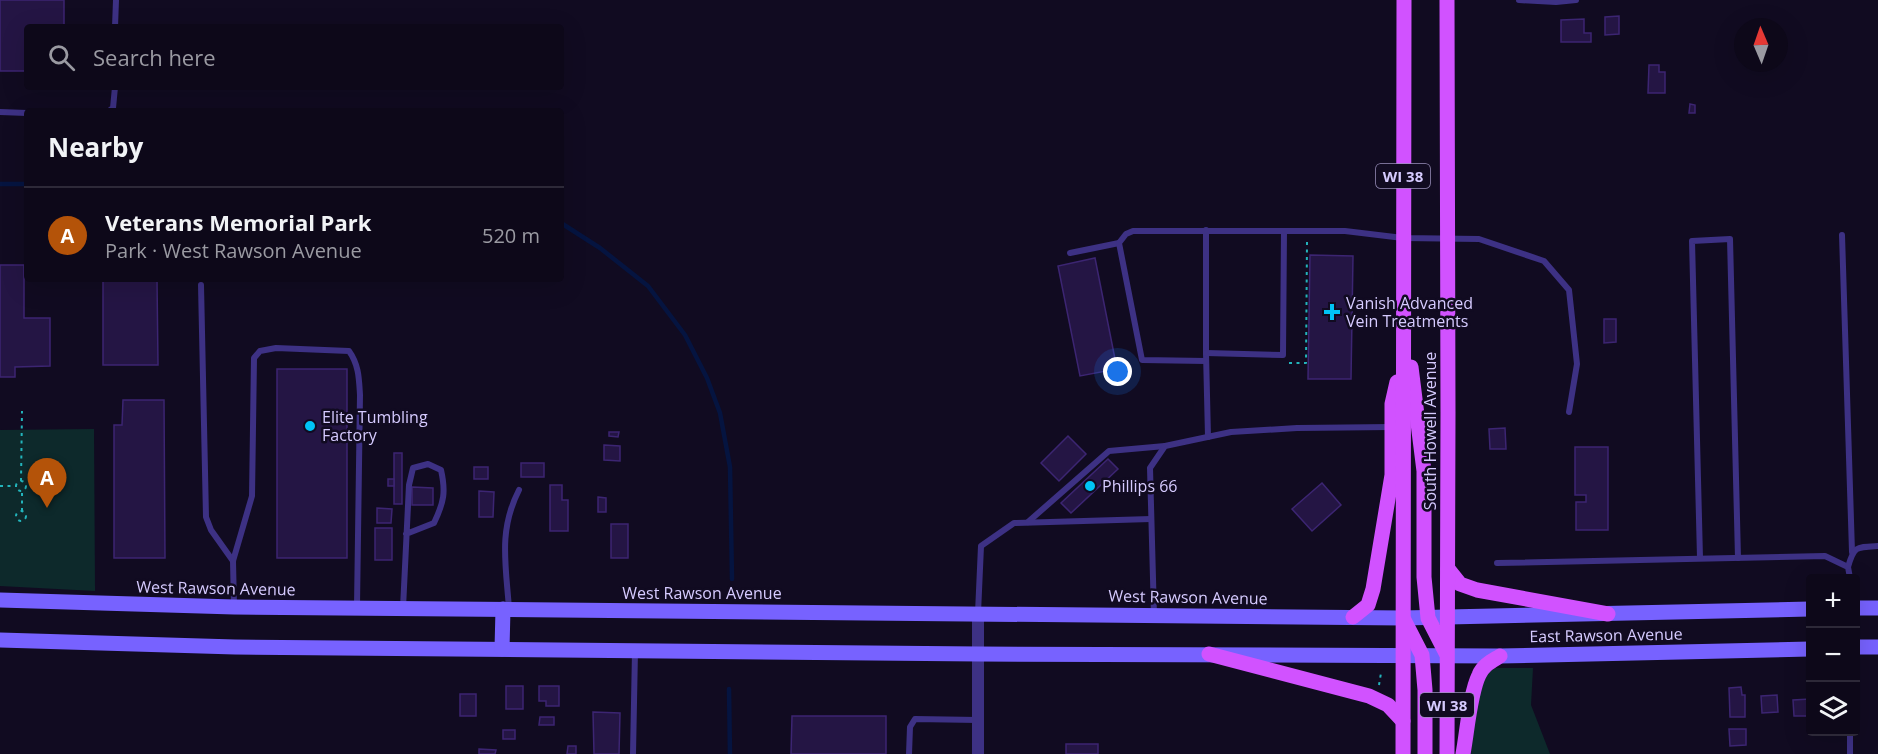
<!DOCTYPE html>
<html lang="en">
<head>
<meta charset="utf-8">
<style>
  :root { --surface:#0d0819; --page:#161122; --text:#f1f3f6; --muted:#9a9aa2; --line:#2d2938; --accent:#b45309 }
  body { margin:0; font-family:"Open Sans",sans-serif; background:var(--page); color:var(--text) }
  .controls { position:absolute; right:18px; bottom:18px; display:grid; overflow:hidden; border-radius:6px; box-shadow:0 6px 24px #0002 }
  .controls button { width:54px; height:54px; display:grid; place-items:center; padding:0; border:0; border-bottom:2px solid var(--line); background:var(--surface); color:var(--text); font:30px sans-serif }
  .compass { position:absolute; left:1734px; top:18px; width:54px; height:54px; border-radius:50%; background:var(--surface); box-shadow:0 6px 24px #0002; rotate:358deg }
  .you { position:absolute; left:1118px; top:372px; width:21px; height:21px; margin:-15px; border:4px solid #fff; border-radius:50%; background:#1a73e8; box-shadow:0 0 0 9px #1a73e833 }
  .badge { display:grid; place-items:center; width:39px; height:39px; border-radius:50%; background:var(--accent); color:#fff; font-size:20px; font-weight:700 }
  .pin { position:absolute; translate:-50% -50px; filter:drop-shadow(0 2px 3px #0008) }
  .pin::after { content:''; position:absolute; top:32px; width:21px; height:18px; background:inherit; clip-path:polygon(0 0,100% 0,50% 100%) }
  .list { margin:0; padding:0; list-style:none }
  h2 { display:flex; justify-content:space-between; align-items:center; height:78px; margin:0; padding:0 24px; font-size:26px }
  h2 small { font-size:20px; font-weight:400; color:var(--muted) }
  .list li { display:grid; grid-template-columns:39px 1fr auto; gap:18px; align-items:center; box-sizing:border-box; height:96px; padding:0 24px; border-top:2px solid var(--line) }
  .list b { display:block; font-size:22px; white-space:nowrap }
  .list p { margin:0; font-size:20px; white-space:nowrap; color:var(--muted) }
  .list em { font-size:20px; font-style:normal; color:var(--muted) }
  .icon { flex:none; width:33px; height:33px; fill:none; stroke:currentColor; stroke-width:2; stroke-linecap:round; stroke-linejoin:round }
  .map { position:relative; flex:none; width:1878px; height:754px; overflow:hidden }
  .search { position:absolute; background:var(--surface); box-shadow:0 6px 24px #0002; left:24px; top:24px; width:540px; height:66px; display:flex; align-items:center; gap:15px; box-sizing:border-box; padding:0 21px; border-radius:6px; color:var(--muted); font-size:22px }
  .panel { position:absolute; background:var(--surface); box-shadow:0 6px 24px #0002; left:24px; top:108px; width:540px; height:174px; border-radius:6px }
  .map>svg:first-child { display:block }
  .green { fill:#0d292b }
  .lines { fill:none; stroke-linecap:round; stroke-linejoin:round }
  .stream { stroke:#051440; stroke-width:4.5 }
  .building { fill:#241544; stroke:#3c2572; stroke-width:1.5 }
  .path { stroke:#23b4bb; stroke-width:2; stroke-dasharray:3 4.5; stroke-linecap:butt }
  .lane { stroke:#3d3184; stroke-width:6 }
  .street { stroke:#3d3184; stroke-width:12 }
  .secondary { stroke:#7762ff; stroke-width:15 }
  .primary { stroke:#d152ff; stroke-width:15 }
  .poi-dot { fill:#00c3f6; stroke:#110b21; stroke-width:2 }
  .labels { text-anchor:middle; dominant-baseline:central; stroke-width:5; stroke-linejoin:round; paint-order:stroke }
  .shield { fill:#110b21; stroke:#9b91bc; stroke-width:1.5 }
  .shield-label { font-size:15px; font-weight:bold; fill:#d6cbff }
  .poi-label { font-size:16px; fill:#d6cbff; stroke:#110b21; text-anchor:start }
  .street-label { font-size:16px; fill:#d6cbff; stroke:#110b21 }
</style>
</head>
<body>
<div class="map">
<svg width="1878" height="754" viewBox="0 0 1878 754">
  <rect width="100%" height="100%" fill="#110b21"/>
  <!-- green -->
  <g class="green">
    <path d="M94 429 95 591 0 586V430Z"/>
    <path d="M1496 668H1533L1531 705 1550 754H1471C1474 732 1474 702 1482 681 1485 675 1490 670 1496 668Z"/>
  </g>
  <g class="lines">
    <!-- stream -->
    <g class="stream">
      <path d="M0 184H27"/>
      <path d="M561 223 600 248 648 286 685 335 707 378 720 413 730 467 732 579"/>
      <path d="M729 689 730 754"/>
    </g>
  </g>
  <!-- building -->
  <g class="building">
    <path d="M0 0H64V27H27V71H0Z"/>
    <path d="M1619 16V34L1605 35V17Z"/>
    <path d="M1584 19V33H1591V42H1561V20Z"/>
    <path d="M1649 65H1659V72H1665V93H1648Z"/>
    <path d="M1690 104 1695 105V113H1689Z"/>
    <path d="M1310 255 1353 256 1351 379H1308Z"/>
    <path d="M1095 258 1117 369 1080 376 1058 266Z"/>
    <path d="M0 265H24V318H50V366L15 367V377H0Z"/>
    <path d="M103 279H157L158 365H103Z"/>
    <path d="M1604 319H1616V342L1604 343Z"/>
    <rect x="277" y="369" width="70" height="189"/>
    <path d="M123 400H164L165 558H114V425H122Z"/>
    <path d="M1505 428 1506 449H1490L1489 429Z"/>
    <path d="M609 432H619L618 437 609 436Z"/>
    <path d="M1068 436 1086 454 1059 481 1041 463Z"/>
    <path d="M604 445 620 446V461L604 460Z"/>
    <path d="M1575 447H1608V530H1576V502H1586V495H1575Z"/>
    <rect x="394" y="453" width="8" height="51"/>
    <path d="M1108 459 1118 469 1071 513 1061 503Z"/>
    <rect x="521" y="463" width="23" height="14"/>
    <rect x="474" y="467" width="14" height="12"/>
    <rect x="388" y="479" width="6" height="7"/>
    <path d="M1322 483 1341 505 1312 531 1292 509Z"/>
    <path d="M550 485H562V500H568V531H550Z"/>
    <path d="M412 487 433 488V505H412Z"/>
    <path d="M479 491 494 492 493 517H479Z"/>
    <path d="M598 497 606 498V512H598Z"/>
    <path d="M377 508 392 509 391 523H377Z"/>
    <rect x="611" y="524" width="17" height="34"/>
    <rect x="375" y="528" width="17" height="32"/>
    <rect x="506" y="686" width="17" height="23"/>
    <path d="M539 686H559V706H546V701H539Z"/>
    <path d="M1741 687 1742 695H1745V717H1730L1729 688Z"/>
    <rect x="460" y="694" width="16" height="22"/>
    <path d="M1777 695 1778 712 1762 713 1761 696Z"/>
    <path d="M1810 699V716H1794L1793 700Z"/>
    <path d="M593 712 620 713 619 754H594Z"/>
    <path d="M792 716H886V754H791Z"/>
    <path d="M540 717H554V725H539Z"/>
    <path d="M1729 729H1746V745L1730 746Z"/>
    <rect x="503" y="730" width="12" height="9"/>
    <rect x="1066" y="744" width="32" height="10"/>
    <path d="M568 746H576V754H567Z"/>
    <path d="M479 749 496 750 495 754H479Z"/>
  </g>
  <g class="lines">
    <!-- path -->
    <g class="path">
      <path d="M1289 363H1306L1307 242"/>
      <path d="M21 481 22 411"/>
      <circle cx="21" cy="486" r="5"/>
      <path d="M0 486H17"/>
      <path d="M22 511V491"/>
      <circle cx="21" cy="516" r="5"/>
      <path d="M1379 685 1381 673"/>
    </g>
    <!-- lane -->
    <g class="lane">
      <path d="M1519 0 1556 2 1576 0"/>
      <path d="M115 27 116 0"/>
      <path d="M109 111 113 108 115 87"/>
      <path d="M0 112 27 113"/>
      <path d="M1206 230V353L1208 437"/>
      <path d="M1842 235 1852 552"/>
      <path d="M1070 253 1119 243"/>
      <path d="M201 285 206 517 211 530 233 561"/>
      <path d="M1206 353 1283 355 1284 231"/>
      <path d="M1206 361 1142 360 1119 243 1126 234 1133 231H1345L1403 238 1479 239 1544 261 1569 290 1577 364 1569 412"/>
      <path d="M1028 522 1109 451 1165 446"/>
      <path d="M1700 558 1692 241 1730 239 1738 558"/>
      <path d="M1497 563 1825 556 1848 567 1850 578"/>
      <path d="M1848 567C1854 546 1856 547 1878 546"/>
      <path d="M234 606 233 561 252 496 254 358 260 351 276 348 349 351C359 365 359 379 360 395L357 606"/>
      <path d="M403 608 409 485 413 468 428 464 441 470C446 492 444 502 434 523L406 534"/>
      <path d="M509 609C506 565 498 531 519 490"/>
      <path d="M978 613 981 546 1014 523 1151 519"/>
      <path d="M1154 615 1150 468 1165 446 1231 432 1297 428 1391 427"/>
      <path d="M1850 732V754"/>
      <path d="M633 754 635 651"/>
      <path d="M909 754 910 727 915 719 978 720"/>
    </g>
    <!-- street -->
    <path class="street" d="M978 613V754"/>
    <!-- secondary -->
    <g class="secondary">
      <path d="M0 600 234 607 1403 618 1810 609"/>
      <path d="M1856 608H1878"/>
      <path d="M0 640 235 647 979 654 1500 656 1810 649"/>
      <path d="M1856 647H1878"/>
      <path d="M502 649 503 609"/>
    </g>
    <!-- primary -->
    <g class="primary">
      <path d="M1411 367 1424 471V577L1428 618 1446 653"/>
      <path d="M1448 569 1460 584 1477 590 1608 614"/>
      <path d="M1353 617 1368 605 1373 589 1392 475V404L1397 382"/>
      <path d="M1404 620 1422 655 1425 690V754"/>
      <path d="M1209 654 1369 696 1388 705 1403 721"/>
      <path d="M1403 754 1404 0"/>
      <path d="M1447 754 1448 412 1447 0"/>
      <path d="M1463 754C1467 733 1470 693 1479 675 1483 665 1492 661 1500 656"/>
    </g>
  </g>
  <!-- markers -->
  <g class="poi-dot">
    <path d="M1329 303h6v6h6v6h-6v6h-6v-6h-6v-6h6z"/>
    <circle cx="310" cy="426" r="6"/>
    <circle cx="1090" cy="486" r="6"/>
  </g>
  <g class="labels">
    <!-- shield labels -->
    <g class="shield">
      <rect x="1376" y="164" width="54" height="24" rx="4.5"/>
      <rect x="1420" y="693" width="54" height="24" rx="4.5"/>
    </g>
    <g class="shield-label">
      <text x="1403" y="176">WI 38</text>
      <text x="1447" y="705">WI 38</text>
    </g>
    <!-- poi labels -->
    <g class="poi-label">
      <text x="1346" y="303">Vanish Advanced<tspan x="1346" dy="18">Vein Treatments</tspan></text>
      <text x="322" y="417">Elite Tumbling<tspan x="322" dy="18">Factory</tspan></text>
      <text x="1102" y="486">Phillips 66</text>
    </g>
    <!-- street labels -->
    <g class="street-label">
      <text transform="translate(1430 431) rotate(-90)">South Howell Avenue</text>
      <text transform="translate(216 588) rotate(1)">West Rawson Avenue</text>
      <text x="702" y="593">West Rawson Avenue</text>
      <text transform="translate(1188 597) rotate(1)">West Rawson Avenue</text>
      <text transform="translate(1606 635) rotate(-1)">East Rawson Avenue</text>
    </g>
  </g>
</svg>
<div class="controls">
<button>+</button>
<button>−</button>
<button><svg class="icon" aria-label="layers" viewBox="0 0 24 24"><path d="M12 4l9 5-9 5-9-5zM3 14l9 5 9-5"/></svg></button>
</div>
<svg class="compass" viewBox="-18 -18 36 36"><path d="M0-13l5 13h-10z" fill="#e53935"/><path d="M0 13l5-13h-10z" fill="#9a9aa2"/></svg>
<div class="you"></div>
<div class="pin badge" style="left:47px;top:508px">A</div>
<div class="search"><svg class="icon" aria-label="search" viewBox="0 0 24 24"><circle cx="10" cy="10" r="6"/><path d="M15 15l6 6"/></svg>Search here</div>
<section class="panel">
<h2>Nearby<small></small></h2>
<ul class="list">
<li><span class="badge">A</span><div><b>Veterans Memorial Park</b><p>Park · West Rawson Avenue</p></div><em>520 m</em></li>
</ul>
</section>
</div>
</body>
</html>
